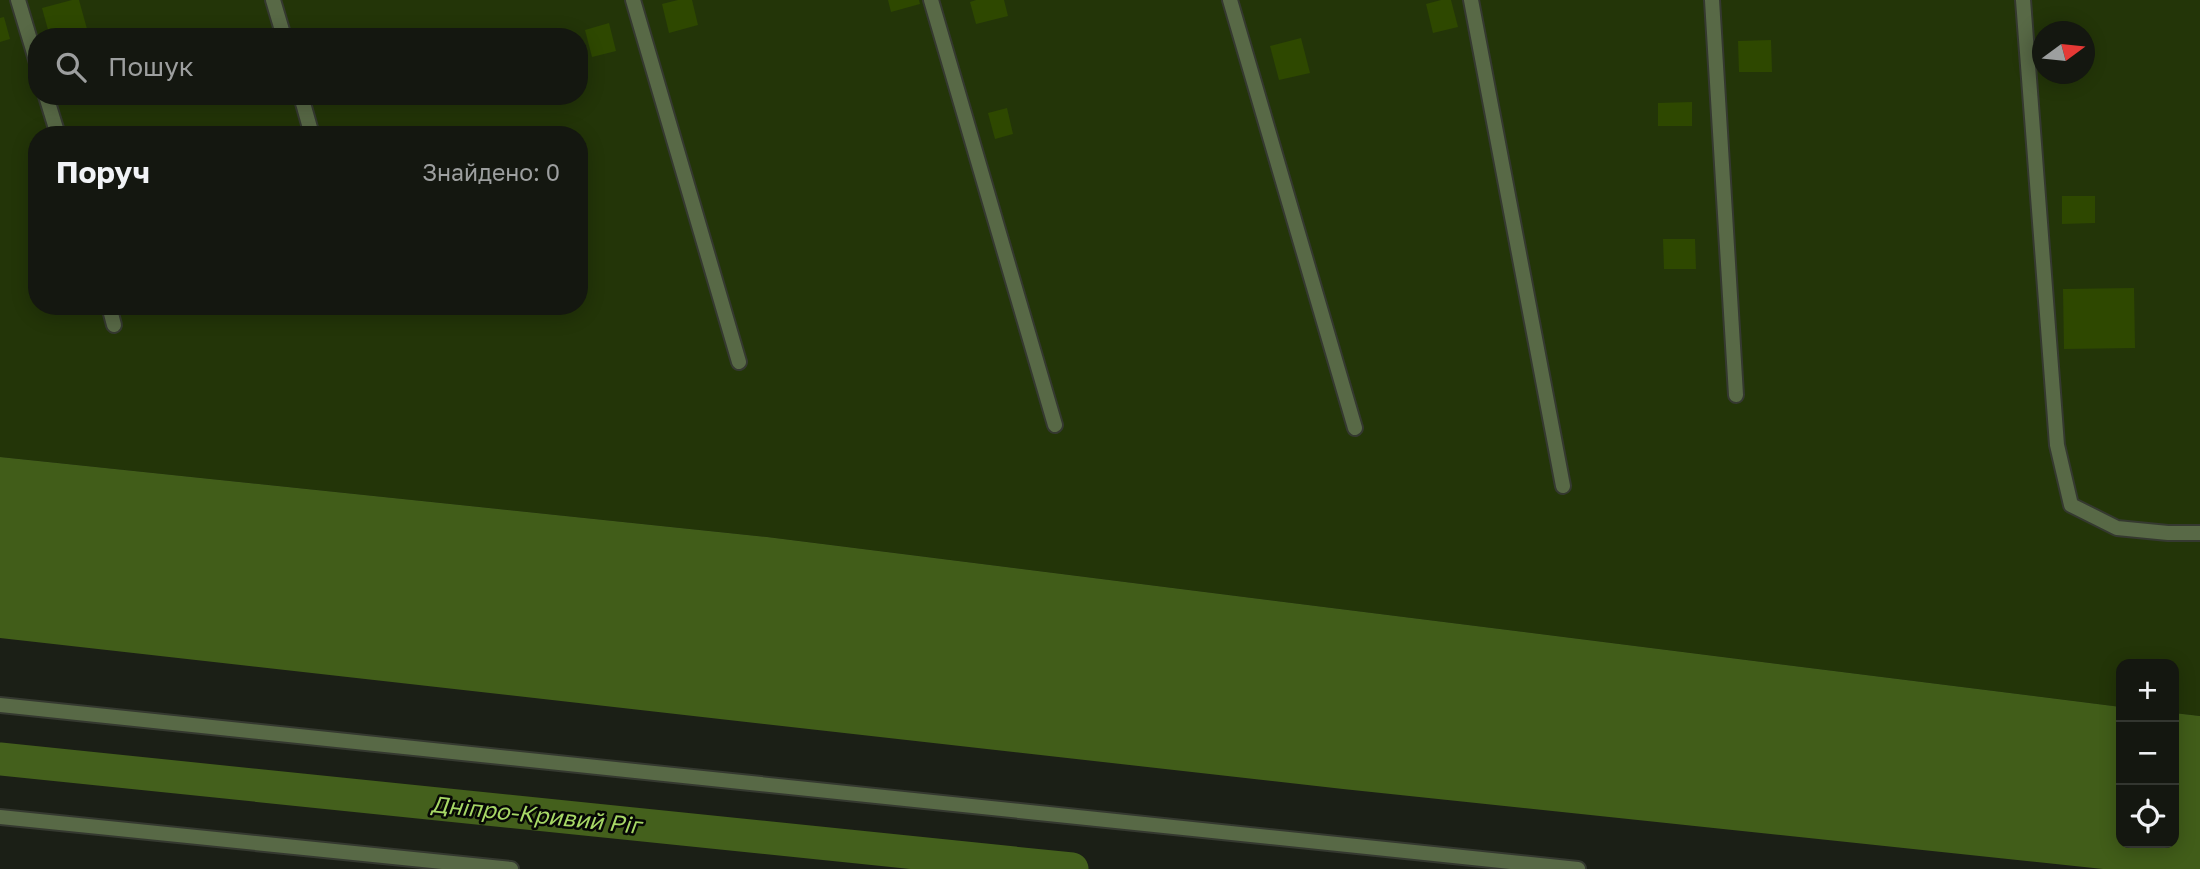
<!DOCTYPE html>
<html lang="uk">
<head>
<meta charset="utf-8">
<style>
  :root { --surface:#141710; --page:#1d2019; --text:#f1f3f6; --muted:#9d9f9f; --line:#333630 }
  body { margin:0; font-family:"Golos Text",sans-serif; background:var(--page); color:var(--text) }
  .controls { position:absolute; right:21px; bottom:21px; display:grid; overflow:hidden; border-radius:14px; box-shadow:0 4px 18px #0003 }
  .controls button { width:63px; height:63px; display:grid; place-items:center; padding:0; border:0; border-bottom:2px solid var(--line); background:var(--surface); color:var(--text); font:35px sans-serif }
  .compass { position:absolute; left:2032px; top:21px; width:63px; height:63px; border-radius:50%; background:var(--surface); box-shadow:0 4px 18px #0003; rotate:75deg }
  .list { margin:0; padding:0; list-style:none }
  h2 { display:flex; justify-content:space-between; align-items:center; height:91px; margin:0; padding:0 28px; font-size:30px }
  h2 small { font-size:23px; font-weight:400; color:var(--muted) }
  .icon { flex:none; width:38px; height:38px; fill:none; stroke:currentColor; stroke-width:2; stroke-linecap:round; stroke-linejoin:round }
  .map { position:relative; flex:none; width:2200px; height:869px; overflow:hidden }
  .search { position:absolute; background:var(--surface); box-shadow:0 4px 18px #0003; left:28px; top:28px; width:560px; height:77px; display:flex; align-items:center; gap:18px; box-sizing:border-box; padding:0 24px; border-radius:28px; color:var(--muted); font-size:26px }
  .panel { position:absolute; background:var(--surface); box-shadow:0 4px 18px #0003; left:28px; top:126px; width:560px; height:189px; border-radius:28px }
  .map>svg:first-child { display:block }
  .green { fill:#233508; fill-rule:evenodd }
  .forest { fill:#415d19 }
  .lines { fill:none; stroke-linecap:round; stroke-linejoin:round }
  .canal { stroke:#44601c; stroke-width:33 }
  .building { fill:#2e4800 }
  .lane-casing { stroke:#353930; stroke-width:18 }
  .street-casing { stroke:#353930; stroke-width:18 }
  .lane { stroke:#586946; stroke-width:14 }
  .street { stroke:#586946; stroke-width:14 }
  .labels { text-anchor:middle; dominant-baseline:central; stroke-width:5; stroke-linejoin:round; paint-order:stroke }
  .water-label { font-size:23px; font-style:italic; fill:#a7d866; stroke:#070805 }
</style>
</head>
<body>
<div class="map">
<svg width="2200" height="869" viewBox="0 0 2200 869">
  <rect width="100%" height="100%" fill="#1b1f16"/>
  <!-- green -->
  <path class="green" d="M0 0H2200V716L2174 713V664H2121V707L767 537 0 457ZM2042 32H2084V74H2042ZM37 37H579V96H37ZM37 135H579V306H37Z"/>
  <!-- forest -->
  <path class="forest" d="M0 457 767 537 2121 707V843H2174V713L2200 716V869H2103L1343 789 0 638Z"/>
  <g class="lines">
    <!-- canal -->
    <path class="canal" d="M0 759 1072 869"/>
  </g>
  <!-- building -->
  <g class="building">
    <path d="M72 0H79L87 29 58 37H50L42 8Z"/>
    <path d="M678 0H692L698 25 669 33 662 4Z"/>
    <path d="M888 0H919L920 4 891 12Z"/>
    <path d="M976 0H1004L1008 16 976 24 970 2Z"/>
    <path d="M1441 0H1451L1458 27 1433 33 1426 4Z"/>
    <path d="M4 17 10 39 0 42V18Z"/>
    <path d="M609 23 616 51 592 57 585 30Z"/>
    <path d="M1301 38 1310 73 1279 80 1270 46Z"/>
    <path d="M1771 40 1772 72H1739L1738 41Z"/>
    <path d="M1692 102V126H1658V103Z"/>
    <path d="M1007 108 1013 134 995 139 988 113Z"/>
    <path d="M2062 196H2095V223L2062 224Z"/>
    <path d="M1663 239H1695L1696 269H1664Z"/>
    <path d="M2134 288 2135 348 2064 349 2063 289Z"/>
  </g>
  <g class="lines">
    <!-- lane casing -->
    <g class="lane-casing">
      <g id="lane">
        <path d="M18 0 37 63"/>
        <path d="M273 0 284 37"/>
        <path d="M633 0 739 362"/>
        <path d="M931 0 1055 425"/>
        <path d="M1230 0 1355 428"/>
        <path d="M1471 0 1563 486"/>
        <path d="M1712 0 1736 395"/>
        <path d="M2023 0 2057 445 2071 505 2117 528 2168 533H2200"/>
        <path d="M46 96 58 135"/>
        <path d="M301 96 312 135"/>
        <path d="M109 306 114 325"/>
      </g>
    </g>
    <!-- street casing -->
    <g class="street-casing">
      <g id="street">
        <path d="M0 705 1578 869"/>
        <path d="M0 817 511 869"/>
      </g>
    </g>
    <!-- lane -->
    <use href="#lane" class="lane"/>
    <!-- street -->
    <use href="#street" class="street"/>
  </g>
  <g class="labels">
    <!-- water labels -->
    <g class="water-label">
      <text transform="translate(536 814) rotate(6)">Дніпро-Кривий Ріг</text>
    </g>
  </g>
</svg>
<div class="controls">
<button>+</button>
<button>−</button>
<button><svg class="icon" aria-label="locate" viewBox="0 0 24 24"><circle cx="12" cy="12" r="6"/><path d="M12 2v4M12 18v4M2 12h4M18 12h4"/></svg></button>
</div>
<svg class="compass" viewBox="-18 -18 36 36"><path d="M0-13l5 13h-10z" fill="#e53935"/><path d="M0 13l5-13h-10z" fill="#9d9f9f"/></svg>
<div class="search"><svg class="icon" aria-label="search" viewBox="0 0 24 24"><circle cx="10" cy="10" r="6"/><path d="M15 15l6 6"/></svg>Пошук</div>
<section class="panel">
<h2>Поруч<small>Знайдено: 0</small></h2>
<ul class="list">
</ul>
</section>
</div>
</body>
</html>
